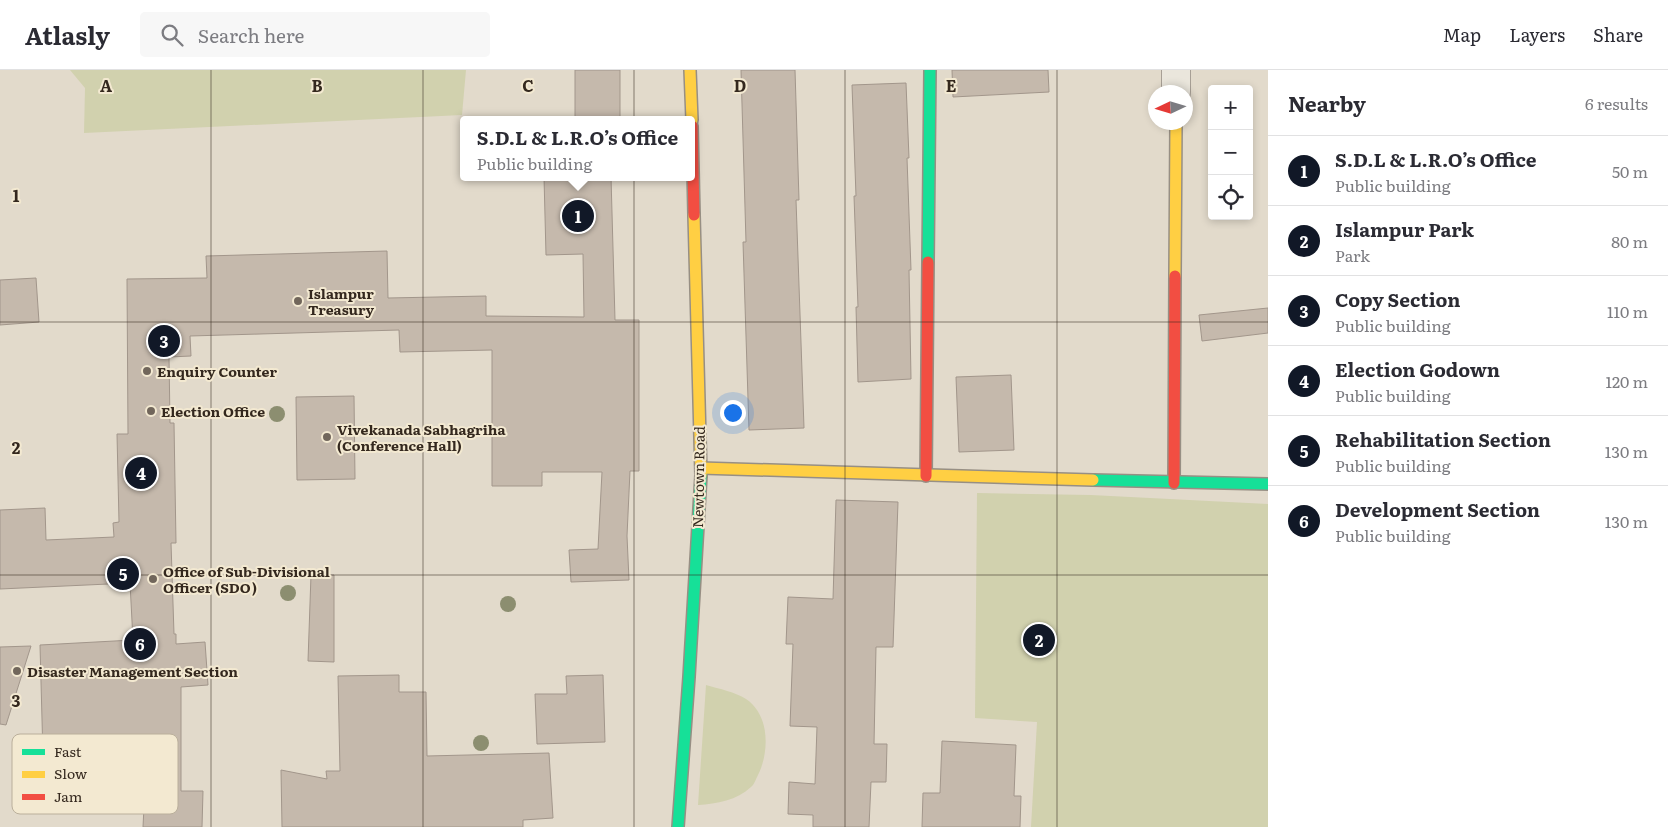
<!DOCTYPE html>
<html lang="en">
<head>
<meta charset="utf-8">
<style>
  :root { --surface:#fff; --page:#f7f7f7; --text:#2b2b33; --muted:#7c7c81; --line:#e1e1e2; --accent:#111827 }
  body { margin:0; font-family:Literata,serif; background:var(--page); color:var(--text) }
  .controls { position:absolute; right:15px; top:15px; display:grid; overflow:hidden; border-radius:5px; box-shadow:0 2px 8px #0003 }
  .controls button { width:45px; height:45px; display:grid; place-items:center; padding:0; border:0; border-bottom:1px solid var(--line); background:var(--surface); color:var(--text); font:25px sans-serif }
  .compass { position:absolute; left:1148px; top:15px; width:45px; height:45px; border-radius:50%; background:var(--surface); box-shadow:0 2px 8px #0003; rotate:266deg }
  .you { position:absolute; left:732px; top:342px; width:18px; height:18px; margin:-12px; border:4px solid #fff; border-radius:50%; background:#1a73e8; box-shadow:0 0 0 8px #1a73e833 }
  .badge { display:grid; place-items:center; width:32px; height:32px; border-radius:50%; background:var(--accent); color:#fff; font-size:16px; font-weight:700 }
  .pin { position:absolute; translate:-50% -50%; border:2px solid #fff; box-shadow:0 1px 5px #0006 }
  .popup { position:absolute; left:460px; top:46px; width:235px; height:65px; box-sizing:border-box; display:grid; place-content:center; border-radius:5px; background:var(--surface); filter:drop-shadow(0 1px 4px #0005); font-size:16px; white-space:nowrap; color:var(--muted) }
  .popup b { font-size:19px; color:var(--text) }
  .popup::after { content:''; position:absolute; left:50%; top:100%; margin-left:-10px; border:10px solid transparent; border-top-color:var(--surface) }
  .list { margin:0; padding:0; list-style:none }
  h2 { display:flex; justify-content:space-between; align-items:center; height:65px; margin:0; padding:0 20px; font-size:21px }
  h2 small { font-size:16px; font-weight:400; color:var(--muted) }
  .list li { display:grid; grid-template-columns:32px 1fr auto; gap:15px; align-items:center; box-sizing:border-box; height:70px; padding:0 20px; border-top:1px solid var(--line) }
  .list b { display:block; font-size:19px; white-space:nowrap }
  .list p { margin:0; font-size:16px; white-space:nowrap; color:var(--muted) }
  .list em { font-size:16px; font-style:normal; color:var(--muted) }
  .icon { flex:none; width:28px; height:28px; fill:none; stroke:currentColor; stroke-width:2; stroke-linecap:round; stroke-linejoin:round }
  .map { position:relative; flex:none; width:1268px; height:757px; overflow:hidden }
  header { display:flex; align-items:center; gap:30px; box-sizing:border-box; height:70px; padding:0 25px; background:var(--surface); border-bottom:1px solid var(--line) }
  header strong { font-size:24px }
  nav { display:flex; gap:28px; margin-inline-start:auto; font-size:18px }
  .search { width:350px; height:45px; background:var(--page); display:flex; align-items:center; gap:12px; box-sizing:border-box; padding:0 18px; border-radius:5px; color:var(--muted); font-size:19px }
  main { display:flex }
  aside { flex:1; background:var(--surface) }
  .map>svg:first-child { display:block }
  .green { fill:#d1d1ae }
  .building { fill:#c5b9ac; stroke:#a2968b }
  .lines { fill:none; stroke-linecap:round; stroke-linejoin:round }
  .street-casing { stroke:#a79f95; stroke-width:30 }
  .fast-casing { stroke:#978f84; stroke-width:14 }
  .slow-casing { stroke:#978f84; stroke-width:14 }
  .jam-casing { stroke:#978f84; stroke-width:14 }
  .street { stroke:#eae6dc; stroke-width:28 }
  .fast { stroke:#16e098; stroke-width:11 }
  .slow { stroke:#ffcf43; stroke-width:11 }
  .jam { stroke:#f24e42; stroke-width:11 }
  .tree { fill:#8c8e70 }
  .grid { fill:none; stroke:#34281e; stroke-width:1; stroke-opacity:0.55 }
  .poi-dot { fill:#71665b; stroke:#f3e9d1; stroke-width:2 }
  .labels { text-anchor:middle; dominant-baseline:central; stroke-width:4; stroke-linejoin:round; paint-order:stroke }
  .poi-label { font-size:14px; font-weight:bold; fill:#34281e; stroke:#f3e9d1; text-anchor:start }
  .street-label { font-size:14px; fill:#34281e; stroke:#f3e9d1 }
  .key { fill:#f3e9d1; stroke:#baaf9b; stroke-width:1 }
  .key-label { font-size:14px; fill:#34281e }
  .grid-label { font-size:16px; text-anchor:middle; font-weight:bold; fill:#34281e; stroke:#f3e9d1; stroke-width:4; stroke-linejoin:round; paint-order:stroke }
</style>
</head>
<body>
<header>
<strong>Atlasly</strong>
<div class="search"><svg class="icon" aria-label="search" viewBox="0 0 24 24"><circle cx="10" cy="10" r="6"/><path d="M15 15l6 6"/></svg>Search here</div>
<nav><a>Map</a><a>Layers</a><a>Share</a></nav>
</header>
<main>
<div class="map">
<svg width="1268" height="757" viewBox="0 0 1268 757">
  <rect width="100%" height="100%" fill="#e2dacb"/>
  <!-- green -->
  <g class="green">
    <path d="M70 0H466L462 45 84 63 85 18Z"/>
    <path d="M977 423 1091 425 1268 434V757H1031L1037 652 975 648Z"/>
    <path d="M706 615C720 619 735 622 746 629 770 645 769 681 759 703 756 708 755 714 751 717 737 730 717 734 698 735Z"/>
  </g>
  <!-- building -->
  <g class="building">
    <rect x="575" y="0" width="45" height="50"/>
    <path d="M741 0H795L799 130H796L804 358 749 360 743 172H746Z"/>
    <path d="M952 0H1048L1049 22 953 27Z"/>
    <path d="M906 13 909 88H907L911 200H909L911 309 858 312 856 237H858L854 126H856L852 15Z"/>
    <path d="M544 107H611L615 250H639V401H630L627 466 629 510 571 512 569 480 598 479 602 402H542V416H492V280L400 282 399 260 190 266 191 286 169 287 170 353H174L176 473H171L174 564H176V574L205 572 208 615 181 617V721H203L202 757H143L144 737 58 734V723H44L40 575 133 570 130 513 0 519V440L45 438 46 470 114 467 113 453 119 452 117 364H128L127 209 207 208 206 186 387 181 388 228 486 226V246L584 247 583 184 546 185Z"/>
    <path d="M36 208 39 252 0 255V210Z"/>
    <path d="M1268 238V263L1202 271 1199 245Z"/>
    <path d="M1011 305 1014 380 959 382 956 307Z"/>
    <path d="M354 326 355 409 297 410 296 327Z"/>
    <path d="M836 430 898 432 893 577H876L874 674H887L886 712H871L869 757H813V745L788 744 789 712 815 714 817 657 790 656 793 574H786L788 527 833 529Z"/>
    <path d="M311 505H334V592L308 591Z"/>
    <path d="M31 576 6 655 0 654V577Z"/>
    <path d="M399 605V622H426L427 686 549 683 553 748 523 750V757H282L281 700 327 709 326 701H340L338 606Z"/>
    <path d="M603 605 605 672 537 674 535 624H567L566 606Z"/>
    <path d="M942 671 1016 675 1014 726H1021L1020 757H922L923 723H940Z"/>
  </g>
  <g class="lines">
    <!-- street casing -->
    <g class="street-casing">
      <path id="street" d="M1176 22V0"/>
    </g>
    <!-- fast casing -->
    <g class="fast-casing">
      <g id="fast">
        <path d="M928 192 930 0"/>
        <path d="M1093 410 1268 414"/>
        <path d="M678 757 689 607 701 405"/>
      </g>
    </g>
    <!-- slow casing -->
    <g class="slow-casing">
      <g id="slow">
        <path d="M690 0 692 50"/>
        <path d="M694 145 701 405"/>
        <path d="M1175 206 1176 52"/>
        <path d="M701 398 1093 410"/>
      </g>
    </g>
    <!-- jam casing -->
    <g class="jam-casing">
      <g id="jam">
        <path d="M692 56 694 145"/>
        <path d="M926 406 928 192"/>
        <path d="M1174 413 1175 206"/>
      </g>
    </g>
    <!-- street -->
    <use href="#street" class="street"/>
    <!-- fast -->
    <use href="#fast" class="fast"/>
    <!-- slow -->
    <use href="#slow" class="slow"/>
    <!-- jam -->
    <use href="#jam" class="jam"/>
  </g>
  <!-- trees -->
  <g class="tree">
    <circle cx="277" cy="344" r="8"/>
    <circle cx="288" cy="523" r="8"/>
    <circle cx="508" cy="534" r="8"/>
    <circle cx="481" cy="673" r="8"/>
  </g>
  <!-- grid -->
  <path class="grid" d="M211 0V757M423 0V757M634 0V757M845 0V757M1057 0V757M0 252H1268M0 505H1268"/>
  <!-- markers -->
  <g class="poi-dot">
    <circle cx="298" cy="231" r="5"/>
    <circle cx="147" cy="301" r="5"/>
    <circle cx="151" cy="341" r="5"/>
    <circle cx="327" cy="367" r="5"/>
    <circle cx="153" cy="509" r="5"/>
    <circle cx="17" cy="601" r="5"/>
  </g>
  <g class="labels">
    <!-- poi labels -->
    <g class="poi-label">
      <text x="308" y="223">Islampur<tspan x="308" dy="16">Treasury</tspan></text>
      <text x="157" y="301">Enquiry Counter</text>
      <text x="161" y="341">Election Office</text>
      <text x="337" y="359">Vivekanada Sabhagriha<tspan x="337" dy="16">(Conference Hall)</tspan></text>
      <text x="163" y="501">Office of Sub-Divisional<tspan x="163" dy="16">Officer (SDO)</tspan></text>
      <text x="27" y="601">Disaster Management Section</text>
    </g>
    <!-- street labels -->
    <g class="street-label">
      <text transform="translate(698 407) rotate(-89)">Newtown Road</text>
    </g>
  </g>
  <!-- legend -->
  <rect x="12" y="664" width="166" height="80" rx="8" class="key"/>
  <rect x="22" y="679" width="23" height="6" fill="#16e098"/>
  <rect x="22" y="701" width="23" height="7" fill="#ffcf43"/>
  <rect x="22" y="724" width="23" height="6" fill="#f24e42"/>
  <g class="key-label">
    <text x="54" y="687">Fast</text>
    <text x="54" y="709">Slow</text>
    <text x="54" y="732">Jam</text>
  </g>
  <g class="grid-label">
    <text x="106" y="22">A</text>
    <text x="317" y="22">B</text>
    <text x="528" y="22">C</text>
    <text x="740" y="22">D</text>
    <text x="951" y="22">E</text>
    <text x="16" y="132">1</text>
    <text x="16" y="384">2</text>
    <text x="16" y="637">3</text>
  </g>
</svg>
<div class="controls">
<button>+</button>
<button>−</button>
<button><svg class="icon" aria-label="locate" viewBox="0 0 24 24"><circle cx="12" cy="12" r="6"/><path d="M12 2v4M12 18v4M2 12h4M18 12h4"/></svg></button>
</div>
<svg class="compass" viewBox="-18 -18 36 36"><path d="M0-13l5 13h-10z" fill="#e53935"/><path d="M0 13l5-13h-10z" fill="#7c7c81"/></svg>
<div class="you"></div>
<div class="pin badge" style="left:578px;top:146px">1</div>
<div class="popup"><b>S.D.L &amp; L.R.O’s Office</b>Public building</div>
<div class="pin badge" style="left:1039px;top:570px">2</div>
<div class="pin badge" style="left:164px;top:271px">3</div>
<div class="pin badge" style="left:141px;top:403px">4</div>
<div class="pin badge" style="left:123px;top:504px">5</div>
<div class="pin badge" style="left:140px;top:574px">6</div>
</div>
<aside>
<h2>Nearby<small>6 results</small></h2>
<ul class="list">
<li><span class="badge">1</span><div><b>S.D.L &amp; L.R.O’s Office</b><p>Public building</p></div><em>50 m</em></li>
<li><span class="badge">2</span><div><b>Islampur Park</b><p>Park</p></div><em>80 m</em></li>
<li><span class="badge">3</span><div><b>Copy Section</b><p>Public building</p></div><em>110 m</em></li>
<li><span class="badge">4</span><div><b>Election Godown</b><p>Public building</p></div><em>120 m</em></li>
<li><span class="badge">5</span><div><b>Rehabilitation Section</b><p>Public building</p></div><em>130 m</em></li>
<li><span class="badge">6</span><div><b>Development Section</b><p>Public building</p></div><em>130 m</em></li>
</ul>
</aside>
</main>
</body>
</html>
